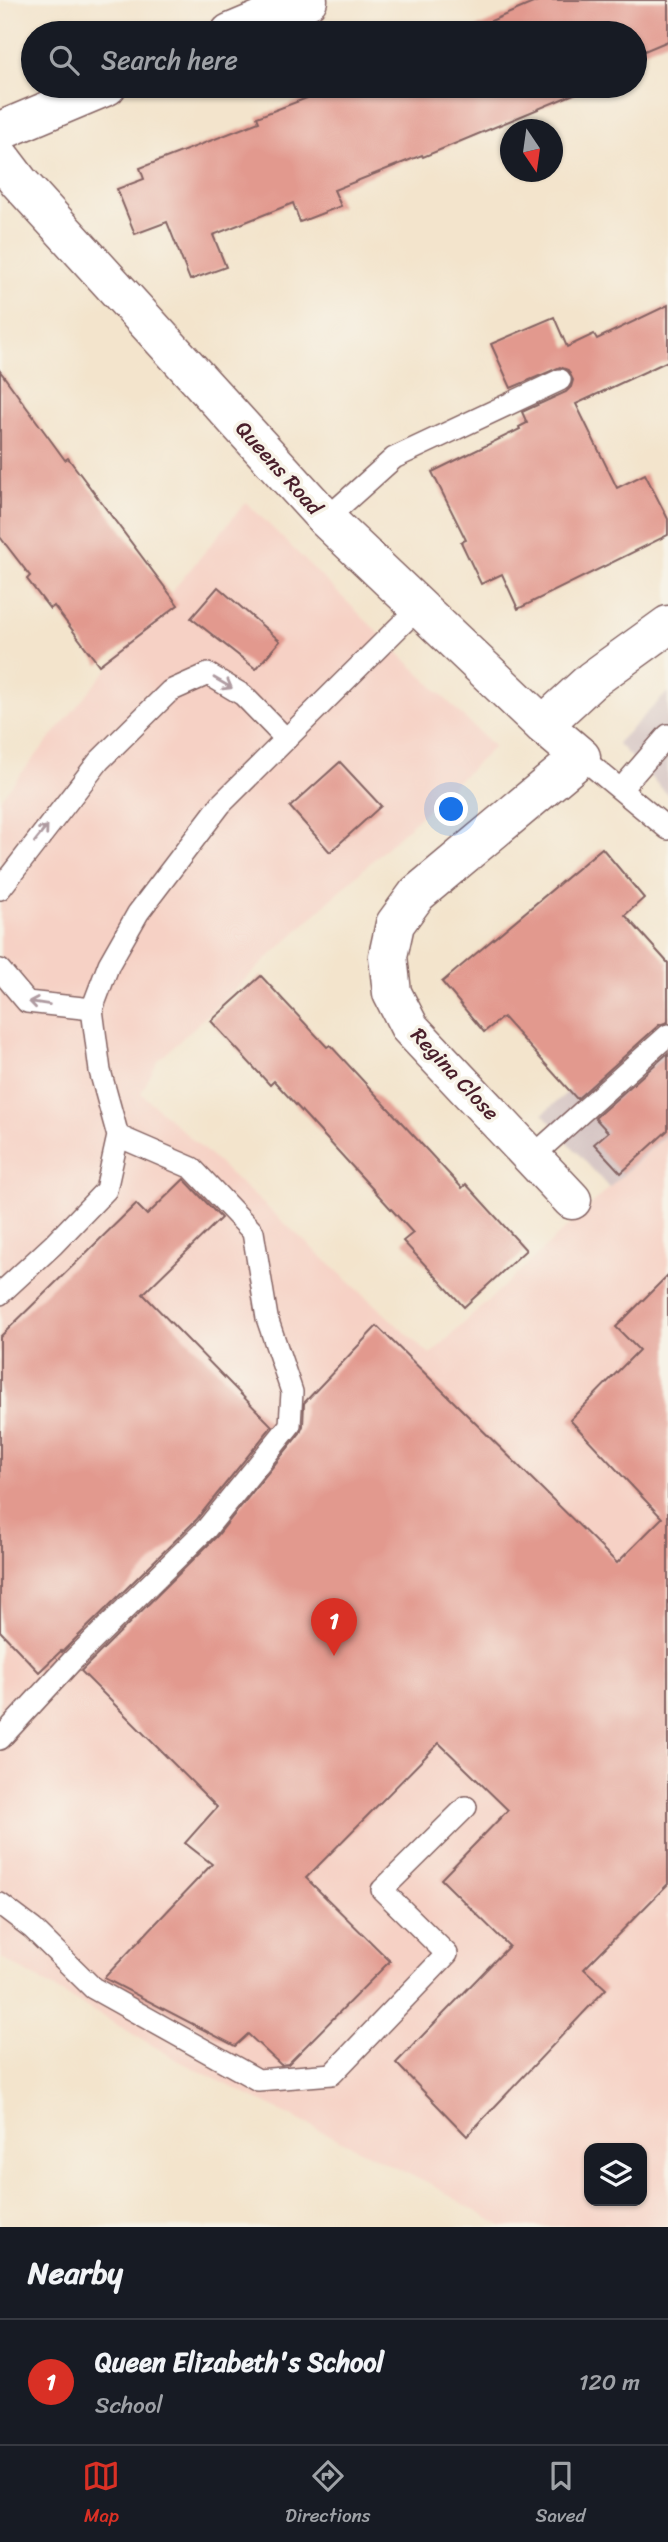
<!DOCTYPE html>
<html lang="en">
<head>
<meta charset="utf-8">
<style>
  :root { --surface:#171b24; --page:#242831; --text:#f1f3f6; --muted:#9ea1a6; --line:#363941; --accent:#d93025 }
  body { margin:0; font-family:Sriracha,sans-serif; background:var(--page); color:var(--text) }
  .controls { position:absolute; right:21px; bottom:21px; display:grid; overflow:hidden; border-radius:14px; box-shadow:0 2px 5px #0004 }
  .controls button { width:63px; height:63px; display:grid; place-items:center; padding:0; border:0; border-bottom:2px solid var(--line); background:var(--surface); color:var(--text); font:35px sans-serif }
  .compass { position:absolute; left:500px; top:119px; width:63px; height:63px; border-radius:50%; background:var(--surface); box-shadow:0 2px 5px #0004; rotate:167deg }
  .you { position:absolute; left:452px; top:810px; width:24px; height:24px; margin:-18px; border:5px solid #fff; border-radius:50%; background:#1a73e8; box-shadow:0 0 0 10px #1a73e833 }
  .badge { display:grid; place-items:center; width:46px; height:46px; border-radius:50%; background:var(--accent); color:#fff; font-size:23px; font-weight:700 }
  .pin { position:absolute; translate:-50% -58px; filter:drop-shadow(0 2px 4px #0008) }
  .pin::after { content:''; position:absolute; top:37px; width:24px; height:21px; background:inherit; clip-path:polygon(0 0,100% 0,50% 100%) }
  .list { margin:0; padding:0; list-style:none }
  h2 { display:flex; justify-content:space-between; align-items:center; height:91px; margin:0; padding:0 28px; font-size:30px }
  h2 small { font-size:23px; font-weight:400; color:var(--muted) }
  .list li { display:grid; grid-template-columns:46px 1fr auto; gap:21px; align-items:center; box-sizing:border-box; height:126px; padding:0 28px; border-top:2px solid var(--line) }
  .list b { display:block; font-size:26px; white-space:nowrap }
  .list p { margin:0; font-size:23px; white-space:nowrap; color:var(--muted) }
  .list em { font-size:23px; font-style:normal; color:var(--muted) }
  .icon { flex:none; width:38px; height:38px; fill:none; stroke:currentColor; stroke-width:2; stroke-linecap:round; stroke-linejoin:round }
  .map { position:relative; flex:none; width:668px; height:2227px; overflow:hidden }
  .search { position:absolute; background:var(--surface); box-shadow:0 2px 5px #0004; left:21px; right:21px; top:21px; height:77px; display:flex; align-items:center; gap:18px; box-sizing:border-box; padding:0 24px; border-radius:38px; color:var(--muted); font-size:26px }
  .sheet { height:217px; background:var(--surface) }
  nav { display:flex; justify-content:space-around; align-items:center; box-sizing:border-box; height:98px; border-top:2px solid var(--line); background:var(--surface); font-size:19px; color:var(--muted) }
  nav a { display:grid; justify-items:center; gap:4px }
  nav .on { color:var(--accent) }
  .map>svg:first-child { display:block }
  .built { fill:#f6d1c5; fill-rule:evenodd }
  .industrial { fill:#d1bfbf }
  .building { fill:#e2998e }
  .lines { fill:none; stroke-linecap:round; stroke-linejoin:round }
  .lane-casing { stroke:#856463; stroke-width:24 }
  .street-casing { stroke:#856463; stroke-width:41 }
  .lane { stroke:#fff; stroke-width:21 }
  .street { stroke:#fff; stroke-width:38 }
  .oneway { stroke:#ae9aa0 }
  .labels { text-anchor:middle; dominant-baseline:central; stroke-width:7; stroke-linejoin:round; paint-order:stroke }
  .street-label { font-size:21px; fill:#4a1f2b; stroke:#f7f3e8 }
</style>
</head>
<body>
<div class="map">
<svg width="668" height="2227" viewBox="0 0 668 2227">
  <rect width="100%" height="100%" fill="#f7f3e8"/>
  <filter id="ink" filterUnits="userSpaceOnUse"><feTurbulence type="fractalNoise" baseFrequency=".0143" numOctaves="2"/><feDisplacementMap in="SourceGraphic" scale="14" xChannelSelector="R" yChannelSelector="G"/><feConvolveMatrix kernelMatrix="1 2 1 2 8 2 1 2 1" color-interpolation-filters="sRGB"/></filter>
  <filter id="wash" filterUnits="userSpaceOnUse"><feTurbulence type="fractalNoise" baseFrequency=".00686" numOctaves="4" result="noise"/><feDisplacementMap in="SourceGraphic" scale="28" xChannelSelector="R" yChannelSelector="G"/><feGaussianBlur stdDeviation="1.57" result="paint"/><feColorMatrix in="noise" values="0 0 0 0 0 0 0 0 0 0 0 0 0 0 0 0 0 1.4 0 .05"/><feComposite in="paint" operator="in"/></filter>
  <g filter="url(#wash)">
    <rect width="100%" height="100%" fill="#f3e4cc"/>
    <!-- built -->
    <path class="built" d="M246 502 494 747 158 1061 141 1093 430 1355 668 1133V2227H503L435 2187 181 2062 0 1957V799ZM589 2148H642V2201H589Z"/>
    <!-- industrial -->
    <g class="industrial">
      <path d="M668 692V795L617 743Z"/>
      <path d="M668 1002V1133L609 1188 543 1114Z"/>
    </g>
    <g id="blocks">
      <!-- building -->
      <g class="building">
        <path d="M540 0H668V41L635 55V33H463Z"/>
        <path d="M338 86H577L579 92 423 157 422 155 334 190 341 206 300 222 293 203 213 235 226 267 190 280 167 222 135 234 117 189 144 179 140 168 259 122 257 117Z"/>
        <path d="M668 305V361L576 404 617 488 645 474 668 519V535L518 609 502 574 481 584 461 542 466 540 432 472 520 429 519 427 527 423 522 412 566 392 571 387 573 380 568 370 560 367 511 388 491 344 554 317 567 347 594 334 597 339Z"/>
        <path d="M0 371 65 460 68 458 178 605 99 665 54 606 50 609 27 579 30 576 0 537Z"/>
        <path d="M218 587 280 641 256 669 191 618Z"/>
        <path d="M340 762 381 806 330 852 290 807Z"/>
        <path d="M602 848 644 898 625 915 668 963V1022L659 1025 577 1099 503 1017 484 1032 442 982Z"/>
        <path d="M261 976 327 1047 330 1045 462 1188 466 1184 526 1250 464 1307 403 1241 413 1233 274 1081 270 1085 211 1021Z"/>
        <path d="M668 1053V1130L621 1173 594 1144 608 1132 595 1118Z"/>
        <path d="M184 1179 221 1218 143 1294 272 1426 197 1519 62 1652 61 1651 39 1672 0 1631V1337L136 1204 147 1215Z"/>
        <path d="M668 1275V1884L584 1969 606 1989 467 2136 396 2063 509 1946 441 1879 508 1810 439 1743 306 1878 390 1961 288 2064 281 2065 248 2034 235 2046 104 1978 212 1864 185 1843 217 1807 81 1671 217 1536 300 1433 303 1426 304 1403 377 1326 617 1563 662 1518 570 1420 639 1350 616 1327Z"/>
      </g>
    </g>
  </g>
  <g filter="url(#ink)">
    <use href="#blocks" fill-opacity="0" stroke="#856463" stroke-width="2"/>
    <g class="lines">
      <!-- lane casing -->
      <g class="lane-casing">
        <g id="lane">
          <path d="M326 519 394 458 560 380"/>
          <path d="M581 757 668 829"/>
          <path d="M621 789 668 735"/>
          <path d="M0 889 99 761 170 691 208 674 243 695 286 739"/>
          <path d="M0 970 27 1002 92 1009"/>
          <path d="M533 1156 668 1035"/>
          <path d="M0 1294 53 1245 106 1190 118 1136 100 1071 92 1009 109 964 138 913 221 804 419 607"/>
          <path d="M0 1739 72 1661 207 1528 290 1425 292 1392 267 1318 253 1232 192 1168 118 1136"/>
          <path d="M0 1904 33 1929 93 1988 258 2080 332 2074 447 1954 382 1890 466 1807"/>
        </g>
      </g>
      <!-- street casing -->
      <g class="street-casing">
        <g id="street">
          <path d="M230 33 308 0"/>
          <path d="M0 131 107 86"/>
          <path d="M0 157 19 182 326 519 543 725 581 757 417 894 395 924 388 956 392 993 410 1028 572 1200"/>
          <path d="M543 725 592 680 668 625"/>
        </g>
      </g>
      <!-- lane -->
      <use href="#lane" class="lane"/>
      <!-- street -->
      <use href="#street" class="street"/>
    </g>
    <!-- one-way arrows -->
    <defs><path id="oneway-shaft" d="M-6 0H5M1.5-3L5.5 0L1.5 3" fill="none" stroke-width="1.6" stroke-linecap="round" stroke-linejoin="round" transform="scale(1.75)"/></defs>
    <g class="oneway">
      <use href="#oneway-shaft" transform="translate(223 683) rotate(30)"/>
      <use href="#oneway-shaft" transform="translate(41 834) rotate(-51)"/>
      <use href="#oneway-shaft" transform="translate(39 1003) rotate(-171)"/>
    </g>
  </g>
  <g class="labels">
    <!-- street labels -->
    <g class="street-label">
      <text transform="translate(279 468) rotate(48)">Queens Road</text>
      <text transform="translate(455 1074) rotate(47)">Regina Close</text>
    </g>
  </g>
</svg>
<div class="controls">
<button><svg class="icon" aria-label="layers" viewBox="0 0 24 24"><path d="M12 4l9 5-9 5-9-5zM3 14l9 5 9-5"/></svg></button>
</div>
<svg class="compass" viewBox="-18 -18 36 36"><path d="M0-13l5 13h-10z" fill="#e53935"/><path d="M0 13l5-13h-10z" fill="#9ea1a6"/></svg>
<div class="you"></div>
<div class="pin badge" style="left:334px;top:1656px">1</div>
<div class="search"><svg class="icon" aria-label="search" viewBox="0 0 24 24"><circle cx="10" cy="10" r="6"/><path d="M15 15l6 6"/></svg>Search here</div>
</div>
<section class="sheet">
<h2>Nearby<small></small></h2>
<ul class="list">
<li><span class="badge">1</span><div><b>Queen Elizabeth's School</b><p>School</p></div><em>120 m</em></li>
</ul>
</section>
<nav>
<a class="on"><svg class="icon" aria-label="map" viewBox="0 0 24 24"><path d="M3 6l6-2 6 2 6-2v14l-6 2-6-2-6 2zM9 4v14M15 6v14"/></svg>Map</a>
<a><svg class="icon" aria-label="directions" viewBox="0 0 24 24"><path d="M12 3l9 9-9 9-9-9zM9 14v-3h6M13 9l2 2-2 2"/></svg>Directions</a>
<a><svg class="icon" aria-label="saved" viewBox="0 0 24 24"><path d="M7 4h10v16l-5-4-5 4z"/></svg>Saved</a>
</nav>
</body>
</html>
